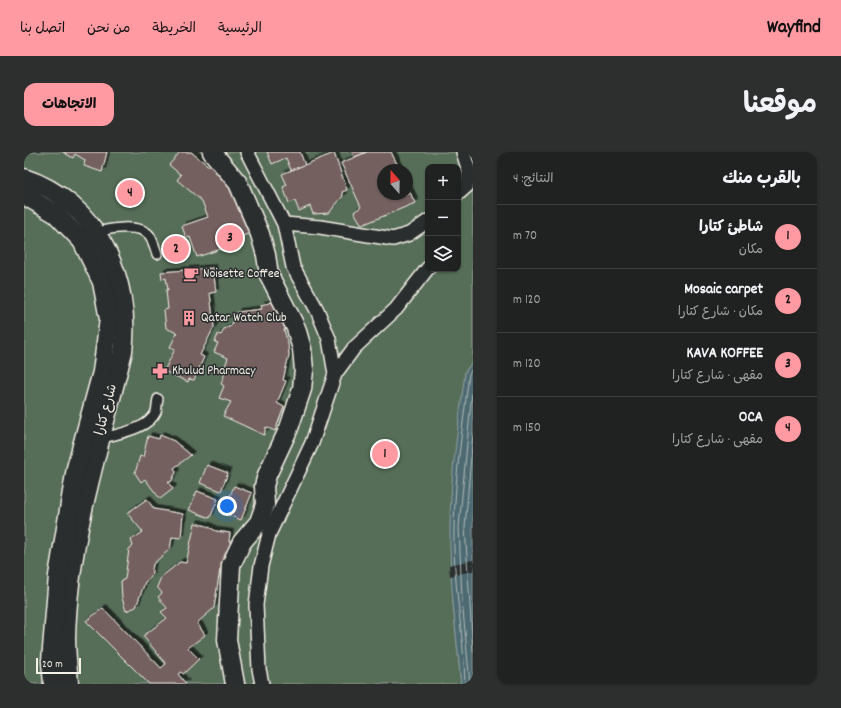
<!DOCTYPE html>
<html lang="ar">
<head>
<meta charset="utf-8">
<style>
  :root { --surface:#202222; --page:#2d2f2f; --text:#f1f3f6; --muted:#a2a4a5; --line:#3d3f40; --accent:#ff9aa2 }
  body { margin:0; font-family:Dekko,"Playpen Sans Arabic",sans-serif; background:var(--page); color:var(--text); direction:rtl }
  .controls { position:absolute; right:12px; top:12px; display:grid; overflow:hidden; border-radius:8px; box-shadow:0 1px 3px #0004 }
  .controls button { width:36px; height:36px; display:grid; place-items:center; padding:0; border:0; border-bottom:1px solid var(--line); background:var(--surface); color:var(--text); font:20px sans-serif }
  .compass { position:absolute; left:353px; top:12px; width:36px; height:36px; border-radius:50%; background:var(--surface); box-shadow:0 1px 3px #0004; rotate:340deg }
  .scale { position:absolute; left:12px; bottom:10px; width:45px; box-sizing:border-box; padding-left:4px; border:2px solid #f4f1e8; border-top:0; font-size:11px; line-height:14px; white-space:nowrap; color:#f4f1e8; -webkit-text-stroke:3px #2a2d2e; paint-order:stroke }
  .you { position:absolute; left:203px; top:354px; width:14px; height:14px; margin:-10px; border:3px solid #fff; border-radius:50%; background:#1a73e8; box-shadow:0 0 0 6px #1a73e833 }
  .badge { display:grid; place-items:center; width:26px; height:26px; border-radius:50%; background:var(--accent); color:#111; font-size:13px; font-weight:700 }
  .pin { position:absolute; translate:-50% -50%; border:2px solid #fff; box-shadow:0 1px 4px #0006 }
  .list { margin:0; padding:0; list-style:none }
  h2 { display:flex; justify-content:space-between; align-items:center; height:52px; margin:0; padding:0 16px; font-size:17px }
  h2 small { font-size:13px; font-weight:400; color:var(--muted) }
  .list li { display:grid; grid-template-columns:26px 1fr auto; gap:12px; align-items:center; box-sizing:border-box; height:64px; padding:0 16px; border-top:1px solid var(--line) }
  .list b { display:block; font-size:15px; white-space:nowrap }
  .list p { margin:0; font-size:13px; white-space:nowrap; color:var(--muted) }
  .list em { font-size:13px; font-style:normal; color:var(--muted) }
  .icon { flex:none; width:22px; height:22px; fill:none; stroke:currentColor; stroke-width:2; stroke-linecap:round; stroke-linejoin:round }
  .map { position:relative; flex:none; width:449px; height:532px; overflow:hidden; direction:ltr; border-radius:12px }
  header { display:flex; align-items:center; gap:24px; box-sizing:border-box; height:56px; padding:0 20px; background:var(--accent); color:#111 }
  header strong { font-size:19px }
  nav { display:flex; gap:22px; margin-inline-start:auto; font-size:14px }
  .intro { display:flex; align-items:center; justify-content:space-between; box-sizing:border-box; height:96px; padding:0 24px }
  h1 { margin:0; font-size:28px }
  .button { padding:10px 18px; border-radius:12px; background:var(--accent); color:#111; font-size:14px; font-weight:700 }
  main { display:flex; gap:24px; padding:0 24px }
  aside { flex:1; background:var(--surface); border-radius:12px; box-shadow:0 1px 3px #0004 }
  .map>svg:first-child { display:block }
  .green { fill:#566d59; stroke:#a5afa0; fill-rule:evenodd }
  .water { fill:#4e6b72; stroke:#90a1a1 }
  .pier { fill:#2a2d2e }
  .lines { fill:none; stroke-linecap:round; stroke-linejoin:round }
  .shore { stroke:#b2bbb9; stroke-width:1 }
  .building { fill:#73605e; stroke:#f4f1e8; filter:url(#shadow) }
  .service-casing { stroke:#f4f1e8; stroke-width:12 }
  .pedestrian-casing { stroke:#f4f1e8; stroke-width:16 }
  .minor-casing { stroke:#f4f1e8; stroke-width:21 }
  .service { stroke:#2a2d2e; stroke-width:9 }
  .pedestrian { stroke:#2a2d2e; stroke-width:13 }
  .minor { stroke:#2a2d2e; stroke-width:18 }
  .labels { text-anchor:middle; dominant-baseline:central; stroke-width:3; stroke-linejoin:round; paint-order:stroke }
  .poi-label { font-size:13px; fill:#f4f1e8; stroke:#2a2d2e; text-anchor:start }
  .street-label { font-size:13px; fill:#f4f1e8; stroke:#2a2d2e }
</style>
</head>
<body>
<header>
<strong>Wayfind</strong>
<nav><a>الرئيسية</a><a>الخريطة</a><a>من نحن</a><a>اتصل بنا</a></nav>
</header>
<div class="intro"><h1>موقعنا</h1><a class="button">الاتجاهات</a></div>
<main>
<aside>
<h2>بالقرب منك<small>النتائج: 4</small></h2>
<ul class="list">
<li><span class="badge">1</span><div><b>شاطئ كتارا</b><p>مكان</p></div><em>70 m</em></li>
<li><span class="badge">2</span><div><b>Mosaic carpet</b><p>مكان · شارع كتارا</p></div><em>120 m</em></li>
<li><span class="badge">3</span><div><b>KAVA KOFFEE</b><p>مقهى · شارع كتارا</p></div><em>120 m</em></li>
<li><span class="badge">4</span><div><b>OCA</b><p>مقهى · شارع كتارا</p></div><em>150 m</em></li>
</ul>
</aside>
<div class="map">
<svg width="449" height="532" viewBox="0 0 449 532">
  <defs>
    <filter id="shadow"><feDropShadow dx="3.5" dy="-3.5" stdDeviation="0" flood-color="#0009"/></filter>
  </defs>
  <rect width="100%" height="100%" fill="#2a2d2e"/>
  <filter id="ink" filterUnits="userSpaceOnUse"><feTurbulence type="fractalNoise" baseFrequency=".025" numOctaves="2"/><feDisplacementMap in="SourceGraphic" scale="8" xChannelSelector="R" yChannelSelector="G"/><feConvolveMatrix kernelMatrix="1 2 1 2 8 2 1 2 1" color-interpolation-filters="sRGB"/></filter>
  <g filter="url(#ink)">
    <!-- green -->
    <path class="green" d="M0 0H449V209L441 220 429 449 437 532H0ZM404 15H434V117H404ZM359 18H383V42H359Z"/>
    <!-- water -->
    <path class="water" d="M449 209V532H437C432 480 425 427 426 374 426 323 435 271 441 220Z"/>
    <!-- pier -->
    <path class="pier" d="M449 408V419L426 424 425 413Z"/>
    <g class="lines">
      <!-- shore -->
      <g class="shore">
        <path d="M449 282 441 375 449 500"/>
        <path d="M441 532C440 479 428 427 430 374 431 323 439 273 445 222L449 216"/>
        <path d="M446 532 438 448 435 375 449 230"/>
      </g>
    </g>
    <!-- building -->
    <g class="building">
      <path d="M39 0H83L78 20 60 14 61 8 51 2 49 6Z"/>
      <path d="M156 0H167L186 15 188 11 207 26 226 81 198 92 200 96 173 105 166 85 162 86 158 74 184 65 178 49 153 28 157 23 145 13Z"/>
      <path d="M243 0H276L281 13 267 18 262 6 248 12Z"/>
      <path d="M328 0H343L330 5Z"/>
      <path d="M343 0H367L376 18H359V42H383V34L391 51 338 73 330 60 337 55 317 11Z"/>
      <path d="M310 1 323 38 318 40 319 44 305 61 289 62 286 54 275 59 271 49 265 51 259 35 263 33 258 22Z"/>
      <path d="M189 116 192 140 186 141 190 175 176 203 180 205 170 228 165 227 164 230 140 219 151 197 146 195 153 181 142 176 140 158 144 157 142 138H144L142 126 138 127 137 120Z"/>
      <path d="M249 150 266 174 260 178 264 192 265 203 259 228 262 229 253 251 260 255 251 279 242 275 240 283 199 264 207 250 195 246 200 234 197 232 203 215 201 214 204 206 190 200 194 191 191 190 194 182 197 183 200 177 207 174 213 160 238 157 237 153Z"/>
      <path d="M136 283 150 289 167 303 150 316 152 320 147 330H144L149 337 136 347 121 327 117 330 111 321 116 304 119 305 124 284 135 287Z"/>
      <path d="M183 313 204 321 197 339 176 331Z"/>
      <path d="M210 334 228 341 217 368 199 361Z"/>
      <path d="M173 339 194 347 186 366 165 358Z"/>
      <path d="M123 347 130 357 159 362 157 386 148 385 146 397 129 412 127 425 121 430 112 455 102 459 98 446 97 429 101 427 105 397 109 394 107 388 119 380 103 361Z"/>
      <path d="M171 371 183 374 192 379 206 381 205 390H207L202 417H196L190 456 173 471 181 483 164 496 175 507 159 522 157 520 154 522 162 532H125L62 469 79 456 137 516 142 512 119 484 143 466 137 460 143 456 134 445 138 441 133 435 137 425 156 410 162 411Z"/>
    </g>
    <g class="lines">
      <!-- service casing -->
      <g class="service-casing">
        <g id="service">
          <path d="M70 82C82 76 117 71 126 84 129 89 131 96 133 102"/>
          <path d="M75 287C92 282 124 278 132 260 133 256 133 251 134 247"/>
        </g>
      </g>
      <!-- pedestrian casing -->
      <g class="pedestrian-casing">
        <g id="pedestrian">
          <path d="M223 0 260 72 269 115 293 158 305 187 311 222"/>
          <path d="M434 42 443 34 445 19 439 0"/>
          <path d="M260 72 296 75 369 87 385 82 404 69"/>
          <path d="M238 532 235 517 232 453 237 414 245 382 288 291 311 222 330 196 372 157 404 116"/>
        </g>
      </g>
      <!-- minor casing -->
      <g class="minor-casing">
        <g id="minor">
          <path d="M188 0 214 31 236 82 242 103 245 123 272 176 278 197 280 218 278 237 265 276 243 323 240 334 241 353 235 370 218 390 207 413 203 488 211 532"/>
          <path d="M0 26C73 50 108 127 99 199 76 294 44 388 42 486 42 501 44 517 45 532"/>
          <path d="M0 43 32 62 58 89 78 130 85 167 78 220 52 316 34 424 27 509 29 532"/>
        </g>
      </g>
      <!-- service -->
      <use href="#service" class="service"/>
      <!-- pedestrian -->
      <use href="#pedestrian" class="pedestrian"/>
      <!-- minor -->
      <use href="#minor" class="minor"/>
    </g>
  </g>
  <!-- icons -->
  <defs>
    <g id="cafe-bare" transform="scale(1.2)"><path d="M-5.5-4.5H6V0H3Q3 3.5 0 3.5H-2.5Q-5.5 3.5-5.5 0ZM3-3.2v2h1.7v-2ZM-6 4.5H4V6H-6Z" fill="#ff9aa2" stroke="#2a2d2e" stroke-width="2.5" paint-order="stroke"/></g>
    <g id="building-bare" transform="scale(1.2)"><path d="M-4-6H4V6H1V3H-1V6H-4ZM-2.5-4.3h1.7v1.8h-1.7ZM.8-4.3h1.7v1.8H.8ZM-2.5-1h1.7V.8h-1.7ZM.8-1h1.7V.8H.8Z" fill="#ff9aa2" stroke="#2a2d2e" stroke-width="2.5" paint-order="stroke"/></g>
    <g id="pharmacy-bare" transform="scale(1.2)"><path d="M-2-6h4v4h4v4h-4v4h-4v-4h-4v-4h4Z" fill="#ff9aa2" stroke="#2a2d2e" stroke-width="2.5" paint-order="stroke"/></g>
  </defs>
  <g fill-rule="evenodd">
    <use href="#cafe-bare" x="167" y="122"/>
    <use href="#building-bare" x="165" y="166"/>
    <use href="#pharmacy-bare" x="136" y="219"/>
  </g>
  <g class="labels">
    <!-- poi labels -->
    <g class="poi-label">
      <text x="179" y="122">Noisette Coffee</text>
      <text x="177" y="166">Qatar Watch Club</text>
      <text x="148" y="219">Khulud Pharmacy</text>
    </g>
    <!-- street labels -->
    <g class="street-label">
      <text transform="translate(83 258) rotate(-75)">شارع كتارا</text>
    </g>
  </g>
</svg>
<div class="controls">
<button>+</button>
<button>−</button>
<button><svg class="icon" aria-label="layers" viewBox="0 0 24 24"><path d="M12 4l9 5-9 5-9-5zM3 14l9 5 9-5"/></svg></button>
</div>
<svg class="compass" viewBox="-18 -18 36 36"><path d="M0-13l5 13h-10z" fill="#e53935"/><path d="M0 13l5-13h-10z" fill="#a2a4a5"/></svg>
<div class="scale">20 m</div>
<div class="you"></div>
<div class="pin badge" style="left:361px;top:302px">1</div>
<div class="pin badge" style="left:152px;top:97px">2</div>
<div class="pin badge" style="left:206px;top:86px">3</div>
<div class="pin badge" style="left:106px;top:41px">4</div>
</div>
</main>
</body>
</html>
